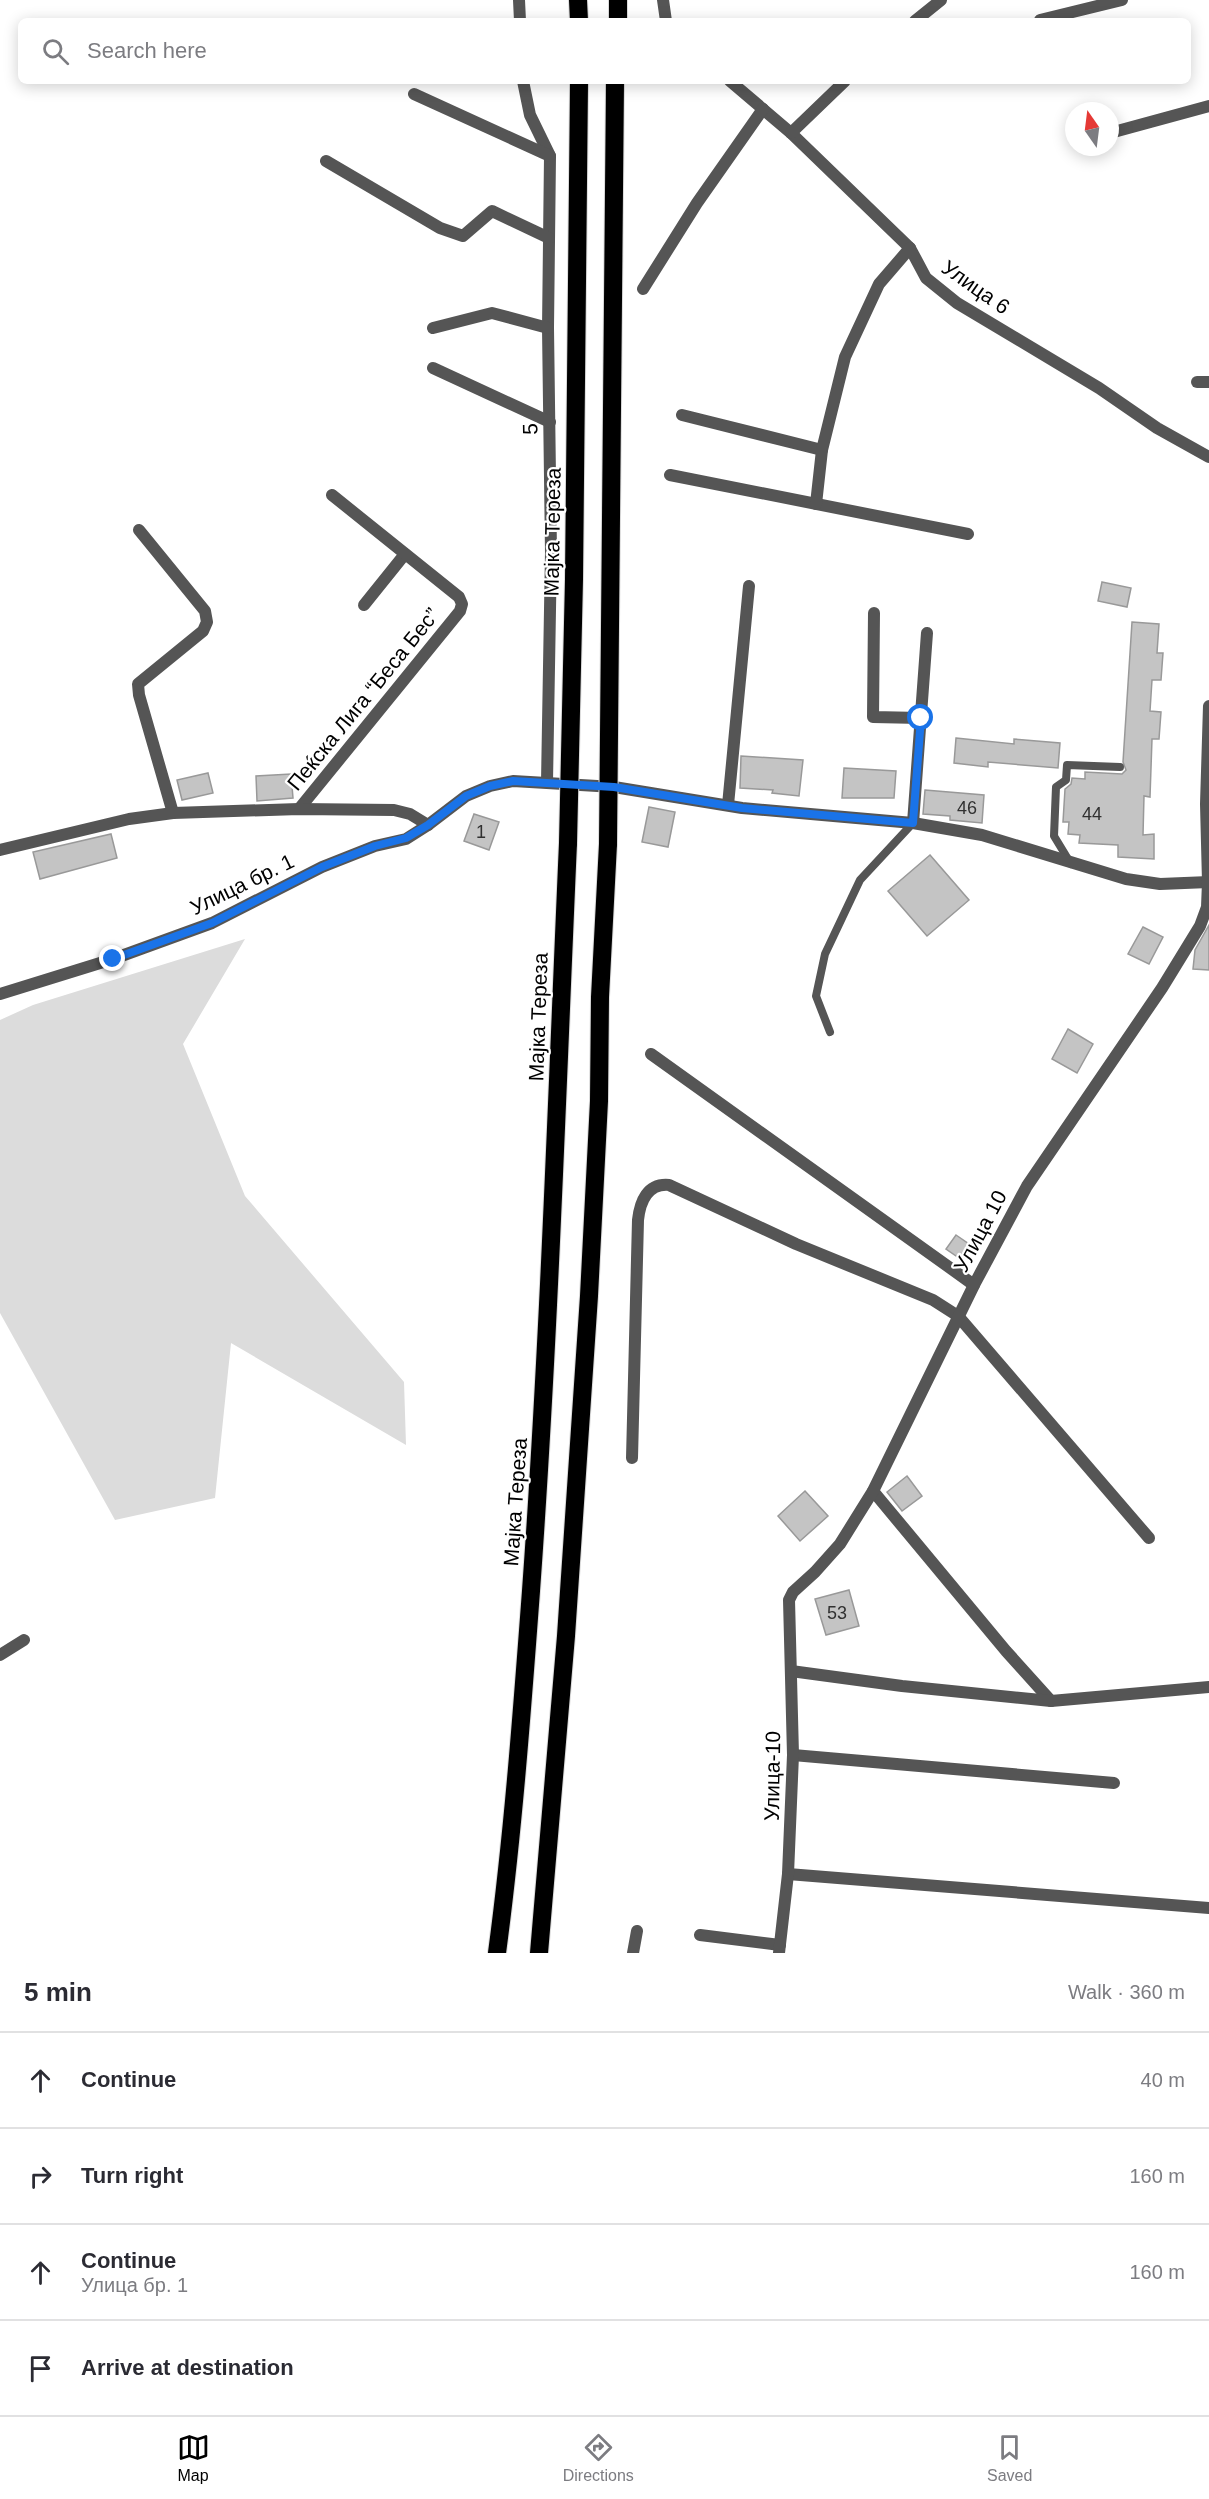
<!DOCTYPE html>
<html lang="en">
<head>
<meta charset="utf-8">
<style>
  :root { --surface:#fff; --page:#f2f2f3; --text:#2b2b33; --muted:#7c7c81; --line:#e1e1e2; --accent:#000 }
  body { margin:0; font-family:Helvetica,sans-serif; background:var(--page); color:var(--text) }
  .compass { position:absolute; left:1065px; top:102px; width:54px; height:54px; border-radius:50%; background:var(--surface); box-shadow:0 3px 15px #0003; rotate:346deg }
  .stop { position:absolute; width:18px; height:18px; margin:-14px; border:4px solid #1a73e8; border-radius:50%; background:#fff }
  .stop.end { background:#1a73e8; border-color:#fff; box-shadow:0 2px 6px #0008 }
  .list { margin:0; padding:0; list-style:none }
  h2 { display:flex; justify-content:space-between; align-items:center; height:78px; margin:0; padding:0 24px; font-size:26px }
  h2 small { font-size:20px; font-weight:400; color:var(--muted) }
  .list li { display:grid; grid-template-columns:39px 1fr auto; gap:18px; align-items:center; box-sizing:border-box; height:96px; padding:0 24px; border-top:2px solid var(--line) }
  .list b { display:block; font-size:22px; white-space:nowrap }
  .list p { margin:0; font-size:20px; white-space:nowrap; color:var(--muted) }
  .list em { font-size:20px; font-style:normal; color:var(--muted) }
  .icon { flex:none; width:33px; height:33px; fill:none; stroke:currentColor; stroke-width:2; stroke-linecap:round; stroke-linejoin:round }
  .map { position:relative; flex:none; width:1209px; height:1953px; overflow:hidden }
  .search { position:absolute; background:var(--surface); box-shadow:0 3px 15px #0003; left:18px; right:18px; top:18px; height:66px; display:flex; align-items:center; gap:15px; box-sizing:border-box; padding:0 21px; border-radius:9px; color:var(--muted); font-size:22px }
  .sheet { height:462px; background:var(--surface) }
  nav { display:flex; justify-content:space-around; align-items:center; box-sizing:border-box; height:84px; border-top:2px solid var(--line); background:var(--surface); font-size:16px; color:var(--muted) }
  nav a { display:grid; justify-items:center; gap:3px }
  nav .on { color:var(--accent) }
  .map>svg:first-child { display:block }
  .green { fill:#dcdcdc }
  .building { fill:#c4c4c4; stroke:#999; stroke-width:1.5 }
  .lines { fill:none; stroke-linecap:round; stroke-linejoin:round }
  .highway-casing { stroke:#dbdbdb; stroke-width:20 }
  .lane { stroke:#555; stroke-width:8 }
  .street { stroke:#555; stroke-width:12 }
  .highway { stroke:#000; stroke-width:18 }
  .highway-bridge-casing { stroke:#dbdbdb; stroke-width:20; stroke-linecap:butt }
  .highway-bridge { stroke:#000; stroke-width:18 }
  .route { stroke:#1a73e8; stroke-width:8 }
  .labels { text-anchor:middle; dominant-baseline:central; stroke-width:4.5; stroke-linejoin:round; paint-order:stroke }
  .number-label { font-size:18px; fill:#313131 }
  .street-label { font-size:21px; fill:#000; stroke:#fff }
</style>
</head>
<body>
<div class="map">
<svg width="1209" height="1953" viewBox="0 0 1209 1953">
  <rect width="100%" height="100%" fill="#fff"/>
  <!-- green -->
  <path class="green" d="M245 939 183 1044 245 1196 404 1382 406 1445 231 1343 215 1498 115 1520 0 1313V1020L33 1005Z"/>
  <!-- building -->
  <g class="building">
    <path d="M1102 582 1131 588 1127 607 1098 601Z"/>
    <path d="M1132 622 1159 624 1157 653H1163L1161 680H1152L1150 711 1161 712 1159 739H1152L1150 797 1144 796 1143 835 1154 834V859L1118 857V845L1079 843 1080 835 1068 834 1069 822H1063L1065 789 1071 784 1072 778 1085 779V772L1122 774 1126 770 1123 762Z"/>
    <path d="M956 738 1014 744V739L1060 743 1058 768 988 762V767L954 763Z"/>
    <path d="M741 756 803 760 799 796 772 793 773 790 740 788Z"/>
    <path d="M844 768 896 771 894 798H842Z"/>
    <path d="M208 773 213 793 182 800 177 780Z"/>
    <path d="M291 774 293 798 257 801 256 776Z"/>
    <path d="M925 790 984 795 982 823 950 820V816L923 814Z"/>
    <path d="M649 807 675 812 668 847 642 842Z"/>
    <path d="M474 814 499 822 489 850 464 841Z"/>
    <path d="M111 834 117 858 40 879 33 852Z"/>
    <path d="M930 855 969 900 927 936 888 891Z"/>
    <path d="M1209 925V970L1193 969 1195 950Z"/>
    <path d="M1143 927 1163 937 1149 964 1128 954Z"/>
    <path d="M1068 1029 1093 1044 1077 1073 1052 1059Z"/>
    <path d="M956 1235 969 1244 959 1258 946 1249Z"/>
    <path d="M907 1476 922 1496 902 1511 887 1492Z"/>
    <path d="M805 1491 828 1516 800 1541 778 1516Z"/>
    <path d="M849 1590 859 1626 826 1635 815 1599Z"/>
  </g>
  <g class="lines">
    <!-- highway casing -->
    <g class="highway-casing">
      <g id="highway">
        <path d="M578 0 579 21"/>
        <path d="M618 21V0"/>
        <path d="M497 1953C513 1833 522 1712 531 1591 549 1342 557 1092 568 843"/>
        <path d="M539 1953 566 1636 589 1296 599 1101 600 997 608 844"/>
      </g>
    </g>
    <!-- lane -->
    <g class="lane">
      <path d="M1071 864 1054 836 1056 787 1066 780 1067 765 1120 767"/>
      <path d="M830 1032 816 996 825 954 860 880 913 823"/>
    </g>
    <!-- street -->
    <g class="street">
      <path d="M519 0 520 21"/>
      <path d="M663 0 666 21"/>
      <path d="M1040 20 1122 0"/>
      <path d="M915 21 941 0"/>
      <path d="M523 81 530 115 550 156 548 328 551 552 547 782"/>
      <path d="M730 81 791 133 910 248 926 278 957 303 1099 388 1157 428 1209 457"/>
      <path d="M414 94 550 156"/>
      <path d="M791 133 845 81"/>
      <path d="M1110 133 1209 106"/>
      <path d="M326 161 440 228 463 236 492 211 549 238"/>
      <path d="M643 289 697 203 763 109"/>
      <path d="M433 328 492 313 548 328"/>
      <path d="M433 368 550 422"/>
      <path d="M1197 382H1209"/>
      <path d="M682 415 822 450"/>
      <path d="M670 475 968 534"/>
      <path d="M816 504 822 450 845 357 879 284 910 248"/>
      <path d="M139 530 205 611 207 622 203 631 138 684 139 695 173 813"/>
      <path d="M364 605 405 554"/>
      <path d="M874 613 873 717 921 718"/>
      <path d="M728 805 749 586"/>
      <path d="M299 809 460 611 462 604 459 597 332 495"/>
      <path d="M913 823 927 633"/>
      <path d="M0 850 129 819 173 813 299 809 394 810 410 814 428 825"/>
      <path d="M0 994 113 959 212 923 322 867 375 846 406 839 428 825 466 796 490 786 513 781 614 787 742 808 913 823 982 835 1126 879 1160 884 1209 882"/>
      <path d="M651 1054 974 1285"/>
      <path d="M632 1458 638 1220C640 1202 647 1183 669 1185L796 1244 933 1300 958 1316 1149 1538"/>
      <path d="M873 1491 1006 1651 1051 1701"/>
      <path d="M0 1655 24 1640"/>
      <path d="M791 1671 902 1686 1051 1701 1209 1687"/>
      <path d="M793 1755 1114 1783"/>
      <path d="M788 1874 1209 1908"/>
      <path d="M700 1935 780 1945"/>
      <path d="M633 1953 637 1931"/>
      <path d="M779 1953 788 1874 793 1755 789 1600 793 1592 815 1572 840 1544 873 1491 974 1285 1027 1186 1162 988 1200 926 1207 907 1208 882 1206 804 1209 706"/>
    </g>
    <!-- highway -->
    <use href="#highway" class="highway"/>
    <!-- highway-bridge casing -->
    <g class="highway-bridge-casing">
      <g id="highway-bridge">
        <path d="M568 843 574 579 579 83"/>
        <path d="M608 844 615 82"/>
      </g>
    </g>
    <!-- highway-bridge -->
    <use href="#highway-bridge" class="highway-bridge"/>
  </g>
  <g class="lines">
    <!-- route -->
    <path class="route" d="M113 959 212 923 322 867 375 846 406 838 428 825 466 796 490 786 513 781 614 787 742 808 913 823 921 718"/>
  </g>
  <g class="labels">
    <!-- number labels -->
    <g class="number-label">
      <text x="967" y="808">46</text>
      <text x="1092" y="814">44</text>
      <text x="481" y="832">1</text>
      <text x="837" y="1613">53</text>
    </g>
    <!-- street labels -->
    <g class="street-label">
      <text transform="translate(976 287) rotate(35)">Улица 6</text>
      <text transform="translate(530 429) rotate(-91)">5</text>
      <text transform="translate(552 532) rotate(-89)">Мајка Тереза</text>
      <text transform="translate(363 699) rotate(-51)">Пеќска Лига “Беса Бес”</text>
      <text transform="translate(242 884) rotate(-26)">Улица бр. 1</text>
      <text transform="translate(538 1017) rotate(-88)">Мајка Тереза</text>
      <text transform="translate(980 1231) rotate(-62)">Улица 10</text>
      <text transform="translate(515 1502) rotate(-86)">Мајка Тереза</text>
      <text transform="translate(772 1776) rotate(-89)">Улица-10</text>
    </g>
  </g>
</svg>
<svg class="compass" viewBox="-18 -18 36 36"><path d="M0-13l5 13h-10z" fill="#e53935"/><path d="M0 13l5-13h-10z" fill="#7c7c81"/></svg>
<div class="stop" style="left:921px;top:718px"></div>
<div class="stop end" style="left:113px;top:959px"></div>
<div class="search"><svg class="icon" aria-label="search" viewBox="0 0 24 24"><circle cx="10" cy="10" r="6"/><path d="M15 15l6 6"/></svg>Search here</div>
</div>
<section class="sheet">
<h2>5 min<small>Walk · 360 m</small></h2>
<ul class="list">
<li><svg class="icon" aria-label="ahead" viewBox="0 0 24 24"><path d="M12 20V5M6 11l6-6 6 6"/></svg><div><b>Continue</b></div><em>40 m</em></li>
<li><svg class="icon" aria-label="right" viewBox="0 0 24 24"><path d="M7 20v-9h11M14 6l5 5-5 5"/></svg><div><b>Turn right</b></div><em>160 m</em></li>
<li><svg class="icon" aria-label="ahead" viewBox="0 0 24 24"><path d="M12 20V5M6 11l6-6 6 6"/></svg><div><b>Continue</b><p>Улица бр. 1</p></div><em>160 m</em></li>
<li><svg class="icon" aria-label="arrive" viewBox="0 0 24 24"><path d="M6 21V4h12l-3 4 3 4H6"/></svg><div><b>Arrive at destination</b></div></li>
</ul>
</section>
<nav>
<a class="on"><svg class="icon" aria-label="map" viewBox="0 0 24 24"><path d="M3 6l6-2 6 2 6-2v14l-6 2-6-2-6 2zM9 4v14M15 6v14"/></svg>Map</a>
<a><svg class="icon" aria-label="directions" viewBox="0 0 24 24"><path d="M12 3l9 9-9 9-9-9zM9 14v-3h6M13 9l2 2-2 2"/></svg>Directions</a>
<a><svg class="icon" aria-label="saved" viewBox="0 0 24 24"><path d="M7 4h10v16l-5-4-5 4z"/></svg>Saved</a>
</nav>
</body>
</html>
